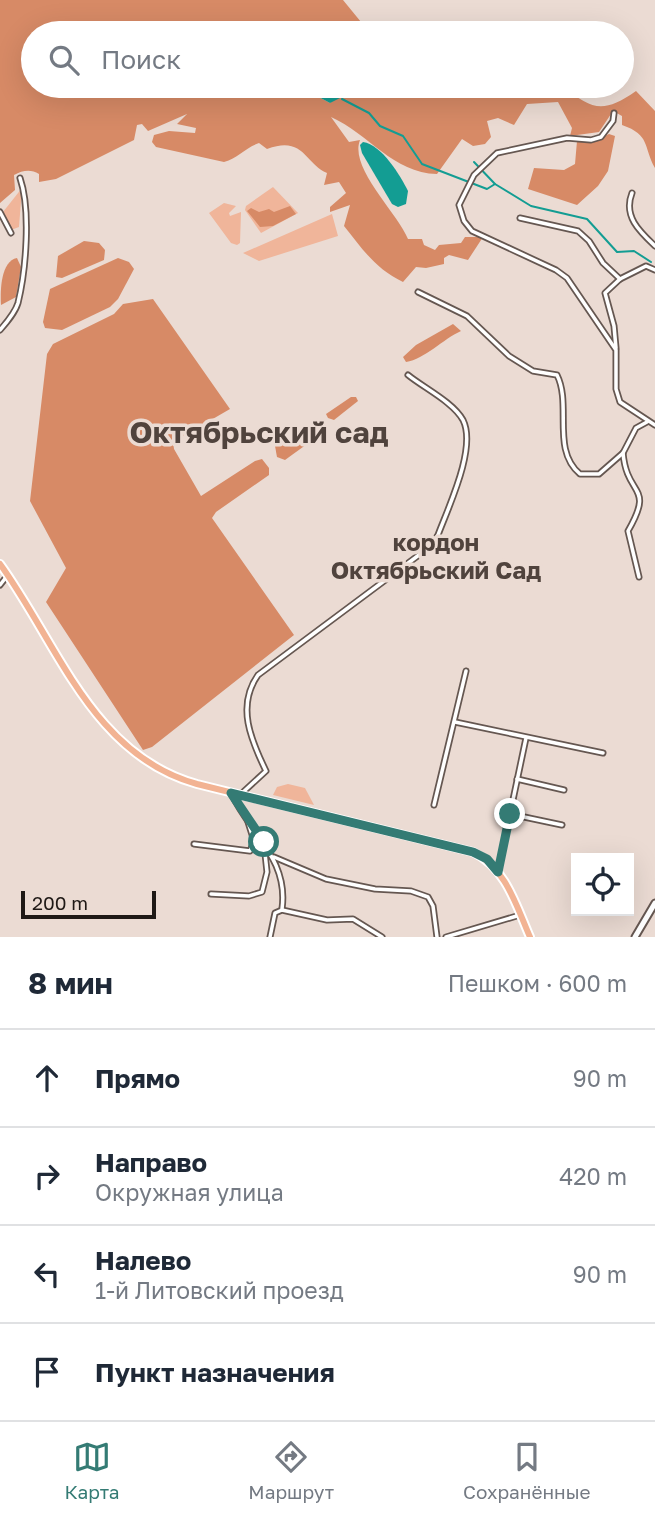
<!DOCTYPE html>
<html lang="ru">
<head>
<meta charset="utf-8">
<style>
  :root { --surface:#fff; --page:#f6f6f7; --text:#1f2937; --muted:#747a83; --line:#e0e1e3; --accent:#347b74 }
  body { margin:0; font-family:"Golos Text",sans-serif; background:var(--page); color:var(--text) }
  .controls { position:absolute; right:21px; bottom:21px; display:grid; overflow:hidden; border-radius:0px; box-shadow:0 7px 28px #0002 }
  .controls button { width:63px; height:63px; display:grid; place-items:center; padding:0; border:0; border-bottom:2px solid var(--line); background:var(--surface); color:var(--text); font:35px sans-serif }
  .scale { position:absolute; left:21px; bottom:18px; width:135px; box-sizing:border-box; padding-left:7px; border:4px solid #1f1916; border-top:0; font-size:19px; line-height:24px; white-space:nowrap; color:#1f1916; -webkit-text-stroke:5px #ebdbd3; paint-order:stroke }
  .stop { position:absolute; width:21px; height:21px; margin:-16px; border:5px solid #347b74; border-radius:50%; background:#fff }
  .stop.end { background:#347b74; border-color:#fff; box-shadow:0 2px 7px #0008 }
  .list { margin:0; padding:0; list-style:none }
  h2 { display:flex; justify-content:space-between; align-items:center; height:91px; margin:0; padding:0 28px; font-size:30px }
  h2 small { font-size:23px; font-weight:400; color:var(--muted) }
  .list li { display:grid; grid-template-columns:46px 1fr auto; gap:21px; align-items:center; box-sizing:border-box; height:98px; padding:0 28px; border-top:2px solid var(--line) }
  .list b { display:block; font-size:26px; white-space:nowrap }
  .list p { margin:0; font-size:23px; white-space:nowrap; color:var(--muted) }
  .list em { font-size:23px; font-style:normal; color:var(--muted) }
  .icon { flex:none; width:38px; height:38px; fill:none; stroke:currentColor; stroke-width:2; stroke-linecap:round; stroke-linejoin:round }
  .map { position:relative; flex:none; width:655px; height:937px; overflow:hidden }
  .search { position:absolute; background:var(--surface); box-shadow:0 7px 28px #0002; left:21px; right:21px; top:21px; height:77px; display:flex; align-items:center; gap:18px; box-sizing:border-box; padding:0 24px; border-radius:38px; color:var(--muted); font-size:26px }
  .sheet { height:483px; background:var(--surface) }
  nav { display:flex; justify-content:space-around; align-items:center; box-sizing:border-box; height:98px; border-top:2px solid var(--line); background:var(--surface); font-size:19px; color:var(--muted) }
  nav a { display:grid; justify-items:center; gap:4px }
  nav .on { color:var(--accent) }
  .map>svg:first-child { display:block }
  .green { fill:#f0b59a }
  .forest { fill:#d78a66 }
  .water { fill:#139d93 }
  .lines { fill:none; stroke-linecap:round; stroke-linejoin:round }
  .stream { stroke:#139d93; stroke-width:2 }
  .minor-casing { stroke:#655751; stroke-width:7 }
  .secondary-casing { stroke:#655751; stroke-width:9 }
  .primary-casing { stroke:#fff; stroke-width:10 }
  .minor { stroke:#fff; stroke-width:3.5 }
  .secondary { stroke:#fff; stroke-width:5 }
  .primary { stroke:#f2b393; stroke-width:6 }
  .route { stroke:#347b74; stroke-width:9 }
  .labels { text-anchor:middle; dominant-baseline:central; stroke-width:7; stroke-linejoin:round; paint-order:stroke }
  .neighbourhood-label { font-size:24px; font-weight:bold; fill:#50433d; stroke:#ebdbd3 }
  .district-label { font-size:30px; font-weight:bold; fill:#50433d; stroke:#ebdbd3 }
</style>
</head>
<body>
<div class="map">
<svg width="655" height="937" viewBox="0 0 655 937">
  <rect width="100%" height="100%" fill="#ebdbd3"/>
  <!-- green -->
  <g class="green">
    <path d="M273 187 298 213 261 233 245 210 246 206Z"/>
    <path d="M22 188 19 227 11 230 3 212Z"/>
    <path d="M224 203 236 206 229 213 230 216 241 212 240 243 237 245 231 243 209 213Z"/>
    <path d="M332 214 338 236 259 261 243 253Z"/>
    <path d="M288 784 305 788 314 805 273 795 277 787Z"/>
  </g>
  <!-- forest -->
  <g class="forest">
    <path d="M0 0H343L370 33H33V86H312L315 95 330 103 344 91 343 86H563C592 110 603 114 636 91L655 111V168C643 147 651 135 622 125V116L613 111 599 132 570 136 572 128 558 102 527 104 514 125 498 118 487 121 491 137 485 144 473 146 462 139 437 174C393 173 369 134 331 117L349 142 360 140C349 168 397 212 408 239H422L424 245 435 250 439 245 461 243 465 237H483L468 260 449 255 444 258V264L426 268 416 267 403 282C376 269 363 250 344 226L350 205 330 212V207L346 193 339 182 324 185 327 173C305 164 304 135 267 149L259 143C245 148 238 158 224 162L156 147 152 142 154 135 169 131 195 133 196 128 177 124 187 114 148 131 142 124 137 125 134 140 56 179 39 182V174C31 169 23 170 14 175L15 190 0 203Z"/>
    <path d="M609 134 615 136 608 171 598 186 577 205 528 189 534 168 564 170 575 164 577 141 596 140Z"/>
    <path d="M290 206 296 214 273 226 260 227 247 211 251 208 259 212 269 209 274 212Z"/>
    <path d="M84 241 99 243 105 250 104 260 62 278 56 277 58 256Z"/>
    <path d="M17 258 21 267 16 297 1 305C0 290 1 261 17 258Z"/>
    <path d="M118 258 129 262 134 269 118 299 110 307 62 330 45 328 43 322 50 289Z"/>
    <path d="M153 299 230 409 173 442 174 449 201 496 255 461 262 459 269 468V475L216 512 212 518 294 635 152 747 143 750 46 602 66 568 30 501 47 354 53 344 114 314 123 304Z"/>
    <path d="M453 324 461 331C443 339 425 359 406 362L403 357 416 345Z"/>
    <path d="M351 397H356L358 401 334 420 328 418 326 414Z"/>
    <path d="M323 421 328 425 325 431 285 460 277 457 275 446 313 422Z"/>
  </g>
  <!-- water -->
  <g class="water">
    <path d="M312 86H343L344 89 340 98 330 103 315 95Z"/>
    <path d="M363 142C382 145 400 175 408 191L406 204 398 207 392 204 362 153 360 145Z"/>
  </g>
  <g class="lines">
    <!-- stream -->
    <g class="stream">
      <path d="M342 99 369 113 380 126 403 136 422 164 487 189 495 184 531 206 587 219 617 252 634 251 651 262"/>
      <path d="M474 162 495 184"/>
    </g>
    <!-- minor casing -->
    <g class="minor-casing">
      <g id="minor">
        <path d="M614 113 613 121 601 137 591 140 567 138 497 153 474 175 459 205 464 221 472 231 556 270 567 278 616 350V389L620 402 655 425"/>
        <path d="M632 193C623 216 639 231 655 246"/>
        <path d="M0 212 11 233"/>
        <path d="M520 218 578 231 589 241 603 263 620 279"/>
        <path d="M418 292 467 316 509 356 533 371 557 375C572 405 551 450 580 474H599L623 453 636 428 647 422"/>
        <path d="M0 330C7 322 15 313 18 303 26 270 31 210 20 178"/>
        <path d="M616 348 614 326 605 293 620 279 646 266 655 270"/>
        <path d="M623 453C627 498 655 484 628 531L639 577"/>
        <path d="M0 585 7 576"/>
        <path d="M455 722 603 753"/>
        <path d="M517 779 564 790"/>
        <path d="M231 793C250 834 289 859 282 909"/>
        <path d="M241 794 266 771C251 740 236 706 258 675L431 546 438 535C448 508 477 448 463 420 453 402 424 388 408 375"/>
        <path d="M434 805 466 671"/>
        <path d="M510 814 562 825"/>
        <path d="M194 844 250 851 254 841 248 822"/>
        <path d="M274 857 326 879 375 889 411 891 428 897 433 906 437 937"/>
        <path d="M498 871 526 738"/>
        <path d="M211 894 249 896 262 892 267 872 264 844"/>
        <path d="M270 937 275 913 282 910 327 920 353 919 382 937"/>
        <path d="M446 937 520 915"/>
      </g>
    </g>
    <!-- secondary casing -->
    <g class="secondary-casing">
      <path id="secondary" d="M635 937 655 903"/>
    </g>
    <!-- primary casing -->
    <g class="primary-casing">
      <path id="primary" d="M0 564C58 644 92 755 197 784L473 852C506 868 516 905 530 937"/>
    </g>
    <!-- minor -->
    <use href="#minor" class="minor"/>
    <!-- secondary -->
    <use href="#secondary" class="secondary"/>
    <!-- primary -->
    <use href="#primary" class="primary"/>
  </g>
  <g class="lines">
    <!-- route -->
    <path class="route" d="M264 842 231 793 473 852 487 859 498 872 510 814"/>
  </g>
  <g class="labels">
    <!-- neighbourhood labels -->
    <g class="neighbourhood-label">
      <text x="436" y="541">кордон<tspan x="436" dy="28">Октябрьский Сад</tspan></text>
    </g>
    <!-- district labels -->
    <g class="district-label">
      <text x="259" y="432">Октябрьский сад</text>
    </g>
  </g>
</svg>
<div class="controls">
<button><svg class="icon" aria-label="locate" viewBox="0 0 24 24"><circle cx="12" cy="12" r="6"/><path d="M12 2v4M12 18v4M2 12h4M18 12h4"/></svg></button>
</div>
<div class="scale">200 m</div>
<div class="stop" style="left:264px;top:842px"></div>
<div class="stop end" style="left:510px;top:814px"></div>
<div class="search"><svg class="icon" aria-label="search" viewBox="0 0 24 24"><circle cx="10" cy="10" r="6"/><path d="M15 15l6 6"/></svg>Поиск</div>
</div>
<section class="sheet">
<h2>8 мин<small>Пешком · 600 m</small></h2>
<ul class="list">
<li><svg class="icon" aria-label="ahead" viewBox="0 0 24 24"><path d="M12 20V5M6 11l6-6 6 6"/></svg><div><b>Прямо</b></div><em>90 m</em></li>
<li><svg class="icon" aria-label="right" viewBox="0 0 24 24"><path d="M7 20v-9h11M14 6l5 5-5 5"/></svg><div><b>Направо</b><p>Окружная улица</p></div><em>420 m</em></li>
<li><svg class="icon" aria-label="left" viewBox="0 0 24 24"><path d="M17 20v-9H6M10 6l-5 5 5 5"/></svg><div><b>Налево</b><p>1-й Литовский проезд</p></div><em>90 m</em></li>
<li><svg class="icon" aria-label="arrive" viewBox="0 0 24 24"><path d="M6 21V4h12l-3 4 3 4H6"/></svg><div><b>Пункт назначения</b></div></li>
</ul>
</section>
<nav>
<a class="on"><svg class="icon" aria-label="map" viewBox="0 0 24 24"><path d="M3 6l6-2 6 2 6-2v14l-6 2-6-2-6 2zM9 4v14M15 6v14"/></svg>Карта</a>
<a><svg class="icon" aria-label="directions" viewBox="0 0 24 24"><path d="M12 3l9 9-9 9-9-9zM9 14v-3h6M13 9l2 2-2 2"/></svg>Маршрут</a>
<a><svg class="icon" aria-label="saved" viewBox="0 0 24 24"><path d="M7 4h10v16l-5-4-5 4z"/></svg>Сохранённые</a>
</nav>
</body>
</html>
